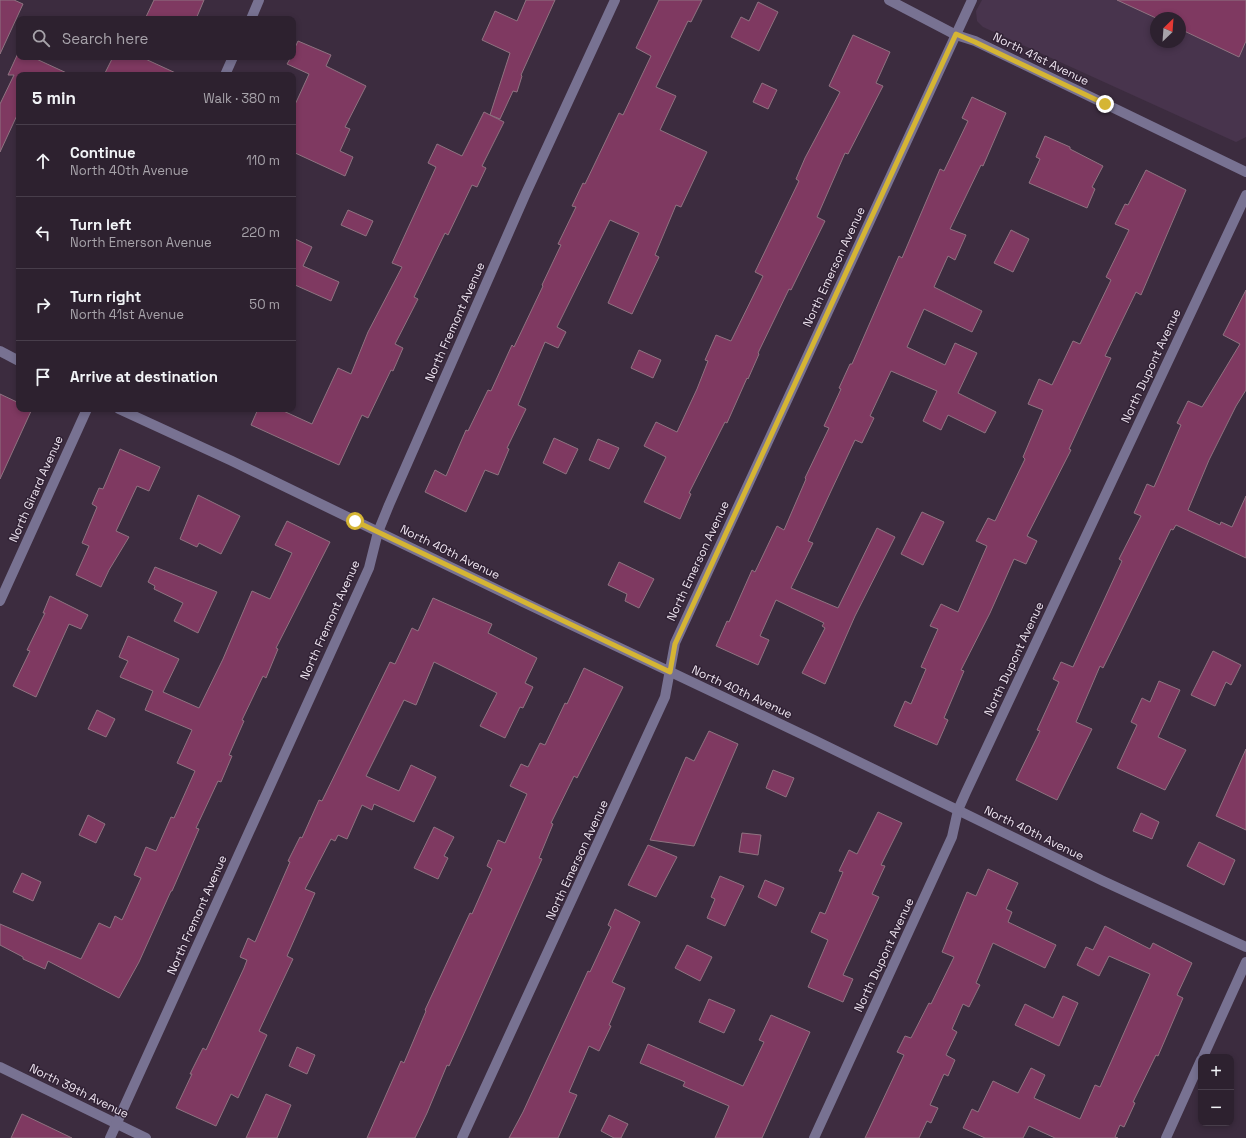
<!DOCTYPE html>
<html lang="en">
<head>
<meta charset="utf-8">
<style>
  :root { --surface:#2d212f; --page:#392e3b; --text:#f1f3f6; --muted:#a7a3aa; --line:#483e4b }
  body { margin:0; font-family:"Space Grotesk",sans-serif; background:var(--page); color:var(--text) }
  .controls { position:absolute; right:12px; bottom:12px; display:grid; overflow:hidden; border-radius:8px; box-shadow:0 2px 6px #0003 }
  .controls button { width:36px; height:36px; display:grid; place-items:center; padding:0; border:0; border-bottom:1px solid var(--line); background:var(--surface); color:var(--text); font:20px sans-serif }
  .compass { position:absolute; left:1150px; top:12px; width:36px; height:36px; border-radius:50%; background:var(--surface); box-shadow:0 2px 6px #0003; rotate:25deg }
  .stop { position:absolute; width:12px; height:12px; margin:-9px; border:3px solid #d5b534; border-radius:50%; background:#fff }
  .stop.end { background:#d5b534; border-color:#fff; box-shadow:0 1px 4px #0008 }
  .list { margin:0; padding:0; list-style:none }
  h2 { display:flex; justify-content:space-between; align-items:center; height:52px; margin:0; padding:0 16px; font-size:17px }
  h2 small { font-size:13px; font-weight:400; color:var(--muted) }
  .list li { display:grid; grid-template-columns:26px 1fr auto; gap:12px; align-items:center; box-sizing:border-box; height:72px; padding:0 16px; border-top:1px solid var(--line) }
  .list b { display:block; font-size:15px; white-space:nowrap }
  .list p { margin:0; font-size:13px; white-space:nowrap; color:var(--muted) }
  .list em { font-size:13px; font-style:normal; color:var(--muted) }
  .icon { flex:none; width:22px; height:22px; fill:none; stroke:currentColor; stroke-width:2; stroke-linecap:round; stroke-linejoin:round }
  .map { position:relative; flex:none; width:1246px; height:1138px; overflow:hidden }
  .search { position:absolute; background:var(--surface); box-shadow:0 2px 6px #0003; left:16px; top:16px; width:280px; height:44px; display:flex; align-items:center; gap:10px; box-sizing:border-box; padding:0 14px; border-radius:8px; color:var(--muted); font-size:15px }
  .panel { position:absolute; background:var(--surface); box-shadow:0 2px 6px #0003; left:16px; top:72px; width:280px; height:340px; border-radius:8px }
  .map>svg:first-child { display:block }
  .built { fill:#48344d; fill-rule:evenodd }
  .building { fill:#7f3961; stroke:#8f7381 }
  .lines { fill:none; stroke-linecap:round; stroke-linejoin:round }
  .minor { stroke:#787292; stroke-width:10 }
  .route { stroke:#d5b534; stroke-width:5 }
  .labels { text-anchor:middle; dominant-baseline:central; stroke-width:3; stroke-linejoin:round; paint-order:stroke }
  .street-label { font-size:12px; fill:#eee4f0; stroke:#312235 }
</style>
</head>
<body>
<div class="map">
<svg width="1246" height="1138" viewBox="0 0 1246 1138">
  <rect width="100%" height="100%" fill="#3c2c3f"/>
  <!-- built -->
  <path class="built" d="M982 0H1246V137L1236 142 983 27 977 21 976 11ZM1156 18H1180V42H1156Z"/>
  <!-- building -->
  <g class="building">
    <path d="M0 0H14L23 4 0 54Z"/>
    <path d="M154 0H204L196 19H145Z"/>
    <path d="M526 0H555L521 75 522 76 517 92 513 91 500 119 490 115 510 53 482 40 495 11 517 21Z"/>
    <path d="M659 0H702L691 22 688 21 656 87 676 96 660 130 707 152 681 207 676 205 655 255 659 257 632 314 608 303 639 233 610 220 557 327 566 332 558 348 545 342 518 405 526 409 507 448 509 449 498 475 485 470 466 512 425 492 435 470 446 476 466 430 468 431 488 390 491 391 512 345 514 347 543 286 542 285 561 245 558 244 576 207 572 206 583 183 585 184 619 113 623 115 651 56 636 48Z"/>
    <path d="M1117 0H1246V41L1239 57 1180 29V18H1156Z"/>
    <path d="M758 2 778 12 759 51 731 37 741 17 749 21Z"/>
    <path d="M853 35 890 52 876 83 883 86 848 154 845 153 817 217 825 221 791 290 789 289 758 353 759 354 748 379 747 378 727 423 725 422 689 493 691 494 680 519 644 502 666 457 644 446 656 422 677 432 697 389 708 361 705 360 716 335 731 341 763 276 755 272 799 181 796 179 805 158 840 92 829 86Z"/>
    <path d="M298 41 331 55 326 66 366 86 345 127 350 129 340 151 353 157 345 176 293 152V109L309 74 287 64 291 57H293V52Z"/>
    <path d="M19 51V57H32L71 75H19V111L0 152V104L14 75H8Z"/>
    <path d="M113 57H141L180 75H104Z"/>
    <path d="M762 83 777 90 768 109 753 102Z"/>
    <path d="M972 97 1006 113 983 166 981 165 950 229 966 235 955 260 948 256 934 287 982 311 972 332 924 309 907 347 945 365 955 343 977 353 958 393 996 412 985 433 948 415 941 430 923 421 937 391 891 371 870 416 874 418 862 443 855 440 831 491 808 541 813 543 791 588 838 608 877 528 895 537 855 616 825 684 802 673 825 628 822 626 824 623 776 600 760 636 769 640 758 665 716 646 727 621 729 622 752 570 755 572 777 526 784 530 806 479 805 478 829 428 824 426 841 389 839 388 850 364H852L899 256 902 258 940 169 944 171 968 121 962 118Z"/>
    <path d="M484 112 504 122 482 166 486 168 477 187 472 185 448 235 445 233 414 297 418 299 395 344 403 348 393 371 391 370 368 418 362 415 339 465 251 425 258 409H279L312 424 338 368 351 374 368 332 402 267 392 263 436 167 428 163 437 144 462 156Z"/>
    <path d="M1045 136 1070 147V149L1103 166 1092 187 1095 189 1087 208 1029 183 1040 159 1036 157Z"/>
    <path d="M1146 170 1186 190 1141 295 1136 292 1105 356 1111 358 1069 449 1071 450 1027 536 1037 541 1026 564 1014 559 990 613 961 670 964 671 944 718 948 720 937 745 894 726 905 701 911 704 926 669 921 667 938 629 930 626 941 604 958 612 987 546 976 541 988 518 995 521 1025 459 1023 457 1043 410 1028 404 1039 379 1052 385 1073 341 1080 344 1111 280 1106 277 1129 230 1115 224 1125 204 1128 205Z"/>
    <path d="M348 210 373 221 366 236 341 225Z"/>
    <path d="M1011 230 1029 239 1013 272 994 263Z"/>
    <path d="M293 238 312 247 303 266 339 282 331 301 295 285 293 289Z"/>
    <path d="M1246 290V390L1236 406 1209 460 1188 510 1220 525 1221 522 1232 527 1246 496V558L1176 525 1173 530 1171 529 1103 668 1100 666 1076 722 1092 729 1057 800 1016 780 1040 731 1037 730 1059 682 1053 679 1061 662 1073 667 1122 561 1119 559 1141 516 1134 513 1147 484 1154 487 1181 425 1177 423 1188 401 1202 407 1240 344 1223 335Z"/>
    <path d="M639 350 661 360 653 378 631 368Z"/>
    <path d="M0 394 19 403V409H32L0 479Z"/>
    <path d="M554 438 578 449 566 474 543 463Z"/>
    <path d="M598 439 619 448 609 469 589 460Z"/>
    <path d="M120 449 160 467 149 491 137 486 116 531 129 537 109 570 101 587 76 575 89 546 82 543 97 507 92 504 99 488 103 489Z"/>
    <path d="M198 495 240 516 221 554 199 543 197 547 180 539Z"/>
    <path d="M922 512 944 522 923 565 901 554Z"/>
    <path d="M287 521 330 542 276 648 278 649 266 678 263 676 242 720 244 721 229 755 232 756 221 782 218 781 196 828 199 829 172 891H171L139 962 119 998 48 961 45 969 23 959V957L0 945V924L81 959 99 923 110 928 115 916 122 920 141 878 134 875 146 847 156 851 171 817 174 818 195 771 177 763 192 730 145 710 153 691 120 677 128 661 119 657 128 636 179 659 163 692 199 708 223 659 252 591 270 599 292 553 275 545Z"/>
    <path d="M619 562 654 579 639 608 625 601 627 594 608 585Z"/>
    <path d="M155 567 217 592 198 633 174 621 183 603 154 589 155 586 148 582Z"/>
    <path d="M50 596 88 615 81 629 69 624 36 697 13 686 30 651 27 650 45 613H43Z"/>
    <path d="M433 598 492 624 488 633 537 658 525 683 533 687 523 708 520 707 505 738 480 726 497 693 434 662 416 705 404 700 366 776 399 791 411 765 436 777 414 822 374 804 372 810 362 805 347 839 338 835 335 841 331 839 305 889 315 893 287 956 293 959 259 1031 267 1035 238 1098 231 1094 216 1126 176 1108 192 1074H190L203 1048 206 1050 244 968 247 960 240 957 248 938 255 942 290 862 288 861 300 837 302 838 319 800 322 801 390 662 395 664 412 628 418 631Z"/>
    <path d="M1213 651 1241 665 1231 685 1226 682 1215 706 1191 695Z"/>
    <path d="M584 668 623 687 577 778 574 776 551 823 553 824 539 858 542 859 466 1029 449 1066 447 1065 427 1113 415 1138H367L401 1061 404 1063 426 1011 425 1010 470 913 472 914 492 869 487 866 498 840 505 843 527 794 510 786 521 764 528 767 540 743 545 745 565 703 567 704Z"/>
    <path d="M1159 681 1180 690 1158 737 1186 750 1165 790 1117 768 1137 725 1131 722 1142 698 1150 702Z"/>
    <path d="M97 710 115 719 106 737 88 729Z"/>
    <path d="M709 731 738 744 694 846 650 840 686 757 694 761Z"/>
    <path d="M1246 749V830L1216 816Z"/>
    <path d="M773 770 794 778 786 797 766 788Z"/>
    <path d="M878 812 902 823 881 865 885 866 872 894 879 897 843 975 853 979 843 1002 808 987 828 940 811 932 820 912 825 914 843 872 839 871 849 850 857 854Z"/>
    <path d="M1141 813 1159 822 1152 839 1133 831Z"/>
    <path d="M88 815 105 824 96 843 79 835Z"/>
    <path d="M434 827 454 837 444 856 448 858 438 879 414 868Z"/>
    <path d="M742 833 761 835 758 855 739 852Z"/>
    <path d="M1199 842 1235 860 1224 885 1187 866Z"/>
    <path d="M648 845 677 857 656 897 628 885Z"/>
    <path d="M988 869 1018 883 1006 909 1012 912 1008 922 1056 945 1045 968 993 943 976 983 980 985 969 1007 963 1004 952 1029 957 1032 946 1055 955 1060 948 1076 944 1074 930 1105 938 1108 931 1123 927 1121 919 1138H865L904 1055 897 1052 905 1036 911 1038 929 1003 931 1004 954 957 942 952 967 892 976 896Z"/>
    <path d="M22 873 41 882 33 901 13 892Z"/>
    <path d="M720 876 744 886 725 926 707 918 715 899 711 897Z"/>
    <path d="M765 880 784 888 776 906 758 897Z"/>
    <path d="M615 909 640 922 612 982 625 988 609 1025 611 1026 599 1051 589 1046 569 1092 577 1095 558 1138H509L523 1112 588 971 590 972 611 927 608 925Z"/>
    <path d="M1105 926 1150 949 1153 943 1192 963 1177 995 1183 998 1158 1056 1156 1055 1133 1102 1135 1103 1124 1127 1120 1125 1115 1137 1118 1138H1055L1029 1126 1023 1138H985L963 1128 972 1109 978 1112 993 1081 1018 1093 1031 1068 1045 1075 1034 1098 1080 1119 1095 1085 1100 1087 1150 974 1109 956 1099 976 1077 965 1086 947 1093 950Z"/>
    <path d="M687 945 712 957 700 981 675 968Z"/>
    <path d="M1063 996 1078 1003 1059 1046 1015 1025 1025 1004 1053 1018Z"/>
    <path d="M709 999 735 1010 724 1033 699 1022Z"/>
    <path d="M771 1015 810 1032 762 1138H715L729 1106 683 1086 685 1082 640 1063 648 1044 743 1086 764 1042 759 1040Z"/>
    <path d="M297 1047 315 1055 307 1074 289 1066Z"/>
    <path d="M266 1094 291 1105 277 1138H246Z"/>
    <path d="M22 1114 72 1138H11Z"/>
    <path d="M609 1115 628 1124 621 1138H614L601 1131Z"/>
  </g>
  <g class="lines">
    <!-- minor -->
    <g class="minor">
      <path d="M889 0 956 35 975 41 1246 172"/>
      <path d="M251 19 259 0"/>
      <path d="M225 75 233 57"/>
      <path d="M0 351 19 361"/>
      <path d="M119 409 232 461 523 602 814 740 1103 881 1246 947"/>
      <path d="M0 601 87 409"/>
      <path d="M1203 1057 1246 962"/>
      <path d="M0 1067 146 1138"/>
      <path d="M110 1138 369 568 378 532 389 505 526 193 615 0"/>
      <path d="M462 1138 665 697 675 643 972 0"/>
      <path d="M814 1138 952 837 958 810 966 792 1246 195"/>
      <path d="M1166 1138 1201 1060"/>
    </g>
  </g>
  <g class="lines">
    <!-- route -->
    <path class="route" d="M355 521 670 672 675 644 956 34 975 42 1105 104"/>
  </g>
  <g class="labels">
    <!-- street labels -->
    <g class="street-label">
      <text transform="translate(1041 59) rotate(26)">North 41st Avenue</text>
      <text transform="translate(834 267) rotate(-65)">North Emerson Avenue</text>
      <text transform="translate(455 322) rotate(-66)">North Fremont Avenue</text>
      <text transform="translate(1151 366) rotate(-65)">North Dupont Avenue</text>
      <text transform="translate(36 489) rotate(-66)">North Girard Avenue</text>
      <text transform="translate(450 552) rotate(26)">North 40th Avenue</text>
      <text transform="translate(698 561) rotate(-65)">North Emerson Avenue</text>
      <text transform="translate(330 620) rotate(-66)">North Fremont Avenue</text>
      <text transform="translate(1014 659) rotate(-65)">North Dupont Avenue</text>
      <text transform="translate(742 692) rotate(25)">North 40th Avenue</text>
      <text transform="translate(1034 833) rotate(26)">North 40th Avenue</text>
      <text transform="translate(577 860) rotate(-65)">North Emerson Avenue</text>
      <text transform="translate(197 915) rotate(-66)">North Fremont Avenue</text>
      <text transform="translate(884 955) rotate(-65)">North Dupont Avenue</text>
      <text transform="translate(79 1091) rotate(26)">North 39th Avenue</text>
    </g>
  </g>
</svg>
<div class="controls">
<button>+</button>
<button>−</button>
</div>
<svg class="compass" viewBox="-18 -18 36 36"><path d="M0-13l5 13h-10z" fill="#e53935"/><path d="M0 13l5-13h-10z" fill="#a7a3aa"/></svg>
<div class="stop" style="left:355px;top:521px"></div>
<div class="stop end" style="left:1105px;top:104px"></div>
<div class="search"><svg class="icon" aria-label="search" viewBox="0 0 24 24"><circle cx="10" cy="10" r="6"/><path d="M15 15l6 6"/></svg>Search here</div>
<section class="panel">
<h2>5 min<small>Walk · 380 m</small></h2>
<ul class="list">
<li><svg class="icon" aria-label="ahead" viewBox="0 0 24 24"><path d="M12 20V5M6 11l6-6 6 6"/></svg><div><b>Continue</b><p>North 40th Avenue</p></div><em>110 m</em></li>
<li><svg class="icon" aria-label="left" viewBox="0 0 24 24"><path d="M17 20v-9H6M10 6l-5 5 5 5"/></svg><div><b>Turn left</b><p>North Emerson Avenue</p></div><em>220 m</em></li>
<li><svg class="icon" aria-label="right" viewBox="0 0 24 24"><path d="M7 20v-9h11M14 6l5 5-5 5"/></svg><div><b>Turn right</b><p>North 41st Avenue</p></div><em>50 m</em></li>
<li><svg class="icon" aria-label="arrive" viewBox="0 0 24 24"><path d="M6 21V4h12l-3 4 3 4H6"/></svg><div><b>Arrive at destination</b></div></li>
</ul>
</section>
</div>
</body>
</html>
